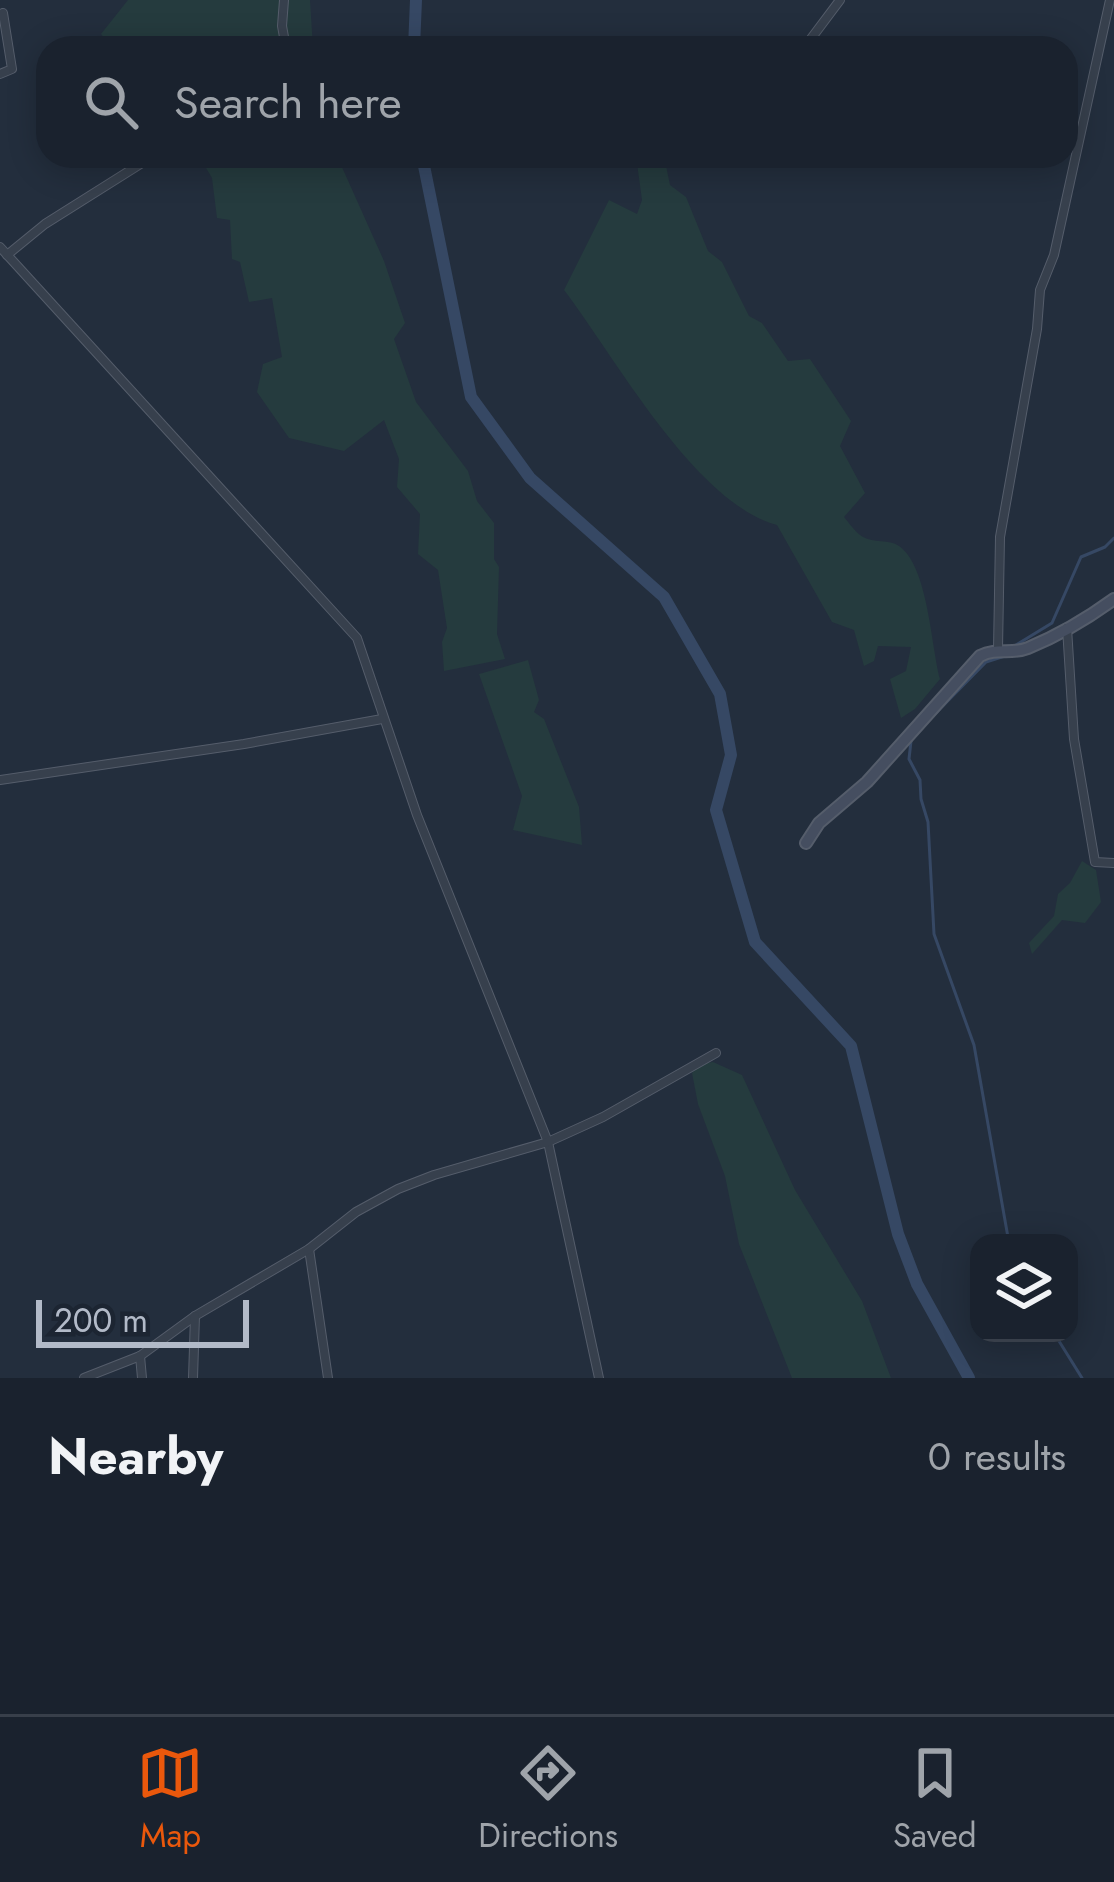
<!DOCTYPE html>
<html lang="en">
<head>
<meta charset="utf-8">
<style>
  :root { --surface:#1a222e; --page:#272f3a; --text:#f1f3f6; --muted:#9fa4aa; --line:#383f4a; --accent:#ea580c }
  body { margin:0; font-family:Jost,sans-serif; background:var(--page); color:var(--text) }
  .controls { position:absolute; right:36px; bottom:36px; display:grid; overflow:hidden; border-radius:24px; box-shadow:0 6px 30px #0003 }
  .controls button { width:108px; height:108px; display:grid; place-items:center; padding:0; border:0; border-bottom:3px solid var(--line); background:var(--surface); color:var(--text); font:60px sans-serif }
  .scale { position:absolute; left:36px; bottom:30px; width:213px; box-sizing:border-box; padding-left:12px; border:6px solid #b2bac8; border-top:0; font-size:33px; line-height:42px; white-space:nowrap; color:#b2bac8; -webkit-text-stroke:9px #1c2532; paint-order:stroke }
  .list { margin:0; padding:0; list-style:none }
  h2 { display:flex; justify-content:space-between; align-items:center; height:156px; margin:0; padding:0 48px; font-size:51px }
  h2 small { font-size:39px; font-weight:400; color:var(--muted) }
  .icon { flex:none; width:66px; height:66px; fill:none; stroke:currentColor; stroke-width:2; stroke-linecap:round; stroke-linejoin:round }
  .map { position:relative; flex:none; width:1114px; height:1378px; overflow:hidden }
  .search { position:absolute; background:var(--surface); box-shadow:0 6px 30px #0003; left:36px; right:36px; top:36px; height:132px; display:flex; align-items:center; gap:30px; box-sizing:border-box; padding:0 42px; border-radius:36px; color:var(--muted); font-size:45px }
  .sheet { height:336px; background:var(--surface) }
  nav { display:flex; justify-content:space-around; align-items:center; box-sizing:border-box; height:168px; border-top:3px solid var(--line); background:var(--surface); font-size:33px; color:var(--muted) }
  nav a { display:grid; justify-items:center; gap:6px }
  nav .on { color:var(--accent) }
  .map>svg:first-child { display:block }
  .green { fill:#253b3e }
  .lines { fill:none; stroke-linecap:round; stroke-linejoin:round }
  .stream { stroke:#364864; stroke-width:3 }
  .river { stroke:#364864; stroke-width:12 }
  .street-casing { stroke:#555d6b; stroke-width:10 }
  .secondary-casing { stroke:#555d6b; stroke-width:14 }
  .street { stroke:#37404d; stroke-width:8 }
  .secondary { stroke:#454e60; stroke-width:10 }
</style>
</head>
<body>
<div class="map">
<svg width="1114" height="1378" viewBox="0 0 1114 1378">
  <rect width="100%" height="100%" fill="#232e3d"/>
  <!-- green -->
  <g class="green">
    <path d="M128 0H310L313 48H113L101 34Z"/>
    <path d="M199 156H337L384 261 405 323 394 339 416 402 468 471 477 501 494 523V559L499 567 497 634 505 659 444 671 442 642 447 628 438 570 418 554 420 514 397 487 399 459 384 420 344 451 289 438 257 392 263 364 282 357 272 298 249 302 240 262 232 259 230 220 217 218 212 178Z"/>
    <path d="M636 156H664L670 185 686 197 708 251 722 262 749 316 762 323 788 361 810 359 851 421 840 446 865 493 844 517C849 523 856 533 863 537 873 543 889 539 899 546 928 566 931 645 940 679L915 709 901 718 890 679 906 671 911 647 878 646 874 661 864 666 854 630 832 622 777 525C695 503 615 357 564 290L609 200 637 214 642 200Z"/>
    <path d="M528 660 539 700 534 712 544 719 579 807 582 845 513 830 522 796 479 674Z"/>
    <path d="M1082 861 1096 870 1101 902 1085 923 1062 920 1032 954 1029 943 1054 916 1058 894 1070 883Z"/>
    <path d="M713 1062 742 1075 795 1190 862 1301 891 1378H792L739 1244 725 1176 698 1104 692 1073 700 1064Z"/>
  </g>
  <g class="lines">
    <!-- stream -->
    <g class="stream">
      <path d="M1016 645 1052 623 1081 557 1105 547 1114 538"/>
      <path d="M933 716 986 662 1008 655"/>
      <path d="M911 741 909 759 920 780 921 799 928 822 934 934 974 1045 1009 1243"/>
      <path d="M1054 1333 1082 1378"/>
    </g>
    <!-- river -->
    <g class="river">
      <path d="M414 48 416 0"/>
      <path d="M422 156 471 397 530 478 664 597 720 694 731 755 716 810 755 942 851 1046 898 1234 917 1284 969 1378"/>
    </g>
    <!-- street casing -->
    <g class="street-casing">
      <g id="street">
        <path d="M284 0 282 26 286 48"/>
        <path d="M804 48 840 0"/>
        <path d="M0 74 12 69 3 13"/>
        <path d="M0 247 357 638 417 815 548 1142 599 1378"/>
        <path d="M7 255 45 224 153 156"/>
        <path d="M1067 628 1074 739 1095 862 1114 863"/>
        <path d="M998 649 1000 537 1037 329 1040 290 1054 255 1110 0"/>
        <path d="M0 780 244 744 382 719"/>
        <path d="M309 1249 328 1378"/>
        <path d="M140 1356 142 1378"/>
        <path d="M84 1378 140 1356 195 1316 309 1249 356 1212 398 1189 434 1175 548 1142 603 1117 716 1053"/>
        <path d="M193 1378 195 1316"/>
      </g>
    </g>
    <!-- secondary casing -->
    <g class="secondary-casing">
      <path id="secondary" d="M806 843 819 823 867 782 980 656C997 647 1011 655 1028 648 1057 636 1088 618 1114 599"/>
    </g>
    <!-- street -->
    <use href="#street" class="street"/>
    <!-- secondary -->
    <use href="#secondary" class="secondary"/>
  </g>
</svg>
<div class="controls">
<button><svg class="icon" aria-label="layers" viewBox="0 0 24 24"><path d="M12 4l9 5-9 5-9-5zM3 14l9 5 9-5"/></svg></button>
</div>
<div class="scale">200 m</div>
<div class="search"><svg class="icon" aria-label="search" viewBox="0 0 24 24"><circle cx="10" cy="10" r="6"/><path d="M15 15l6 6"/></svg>Search here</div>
</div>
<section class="sheet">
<h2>Nearby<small>0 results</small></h2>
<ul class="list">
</ul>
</section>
<nav>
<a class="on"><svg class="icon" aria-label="map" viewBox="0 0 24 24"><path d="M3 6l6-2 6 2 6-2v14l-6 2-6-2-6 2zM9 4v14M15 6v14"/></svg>Map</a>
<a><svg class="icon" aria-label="directions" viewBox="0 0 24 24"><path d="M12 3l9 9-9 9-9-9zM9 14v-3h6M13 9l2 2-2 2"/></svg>Directions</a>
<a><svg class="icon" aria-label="saved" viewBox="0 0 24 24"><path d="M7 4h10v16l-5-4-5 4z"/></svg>Saved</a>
</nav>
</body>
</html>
